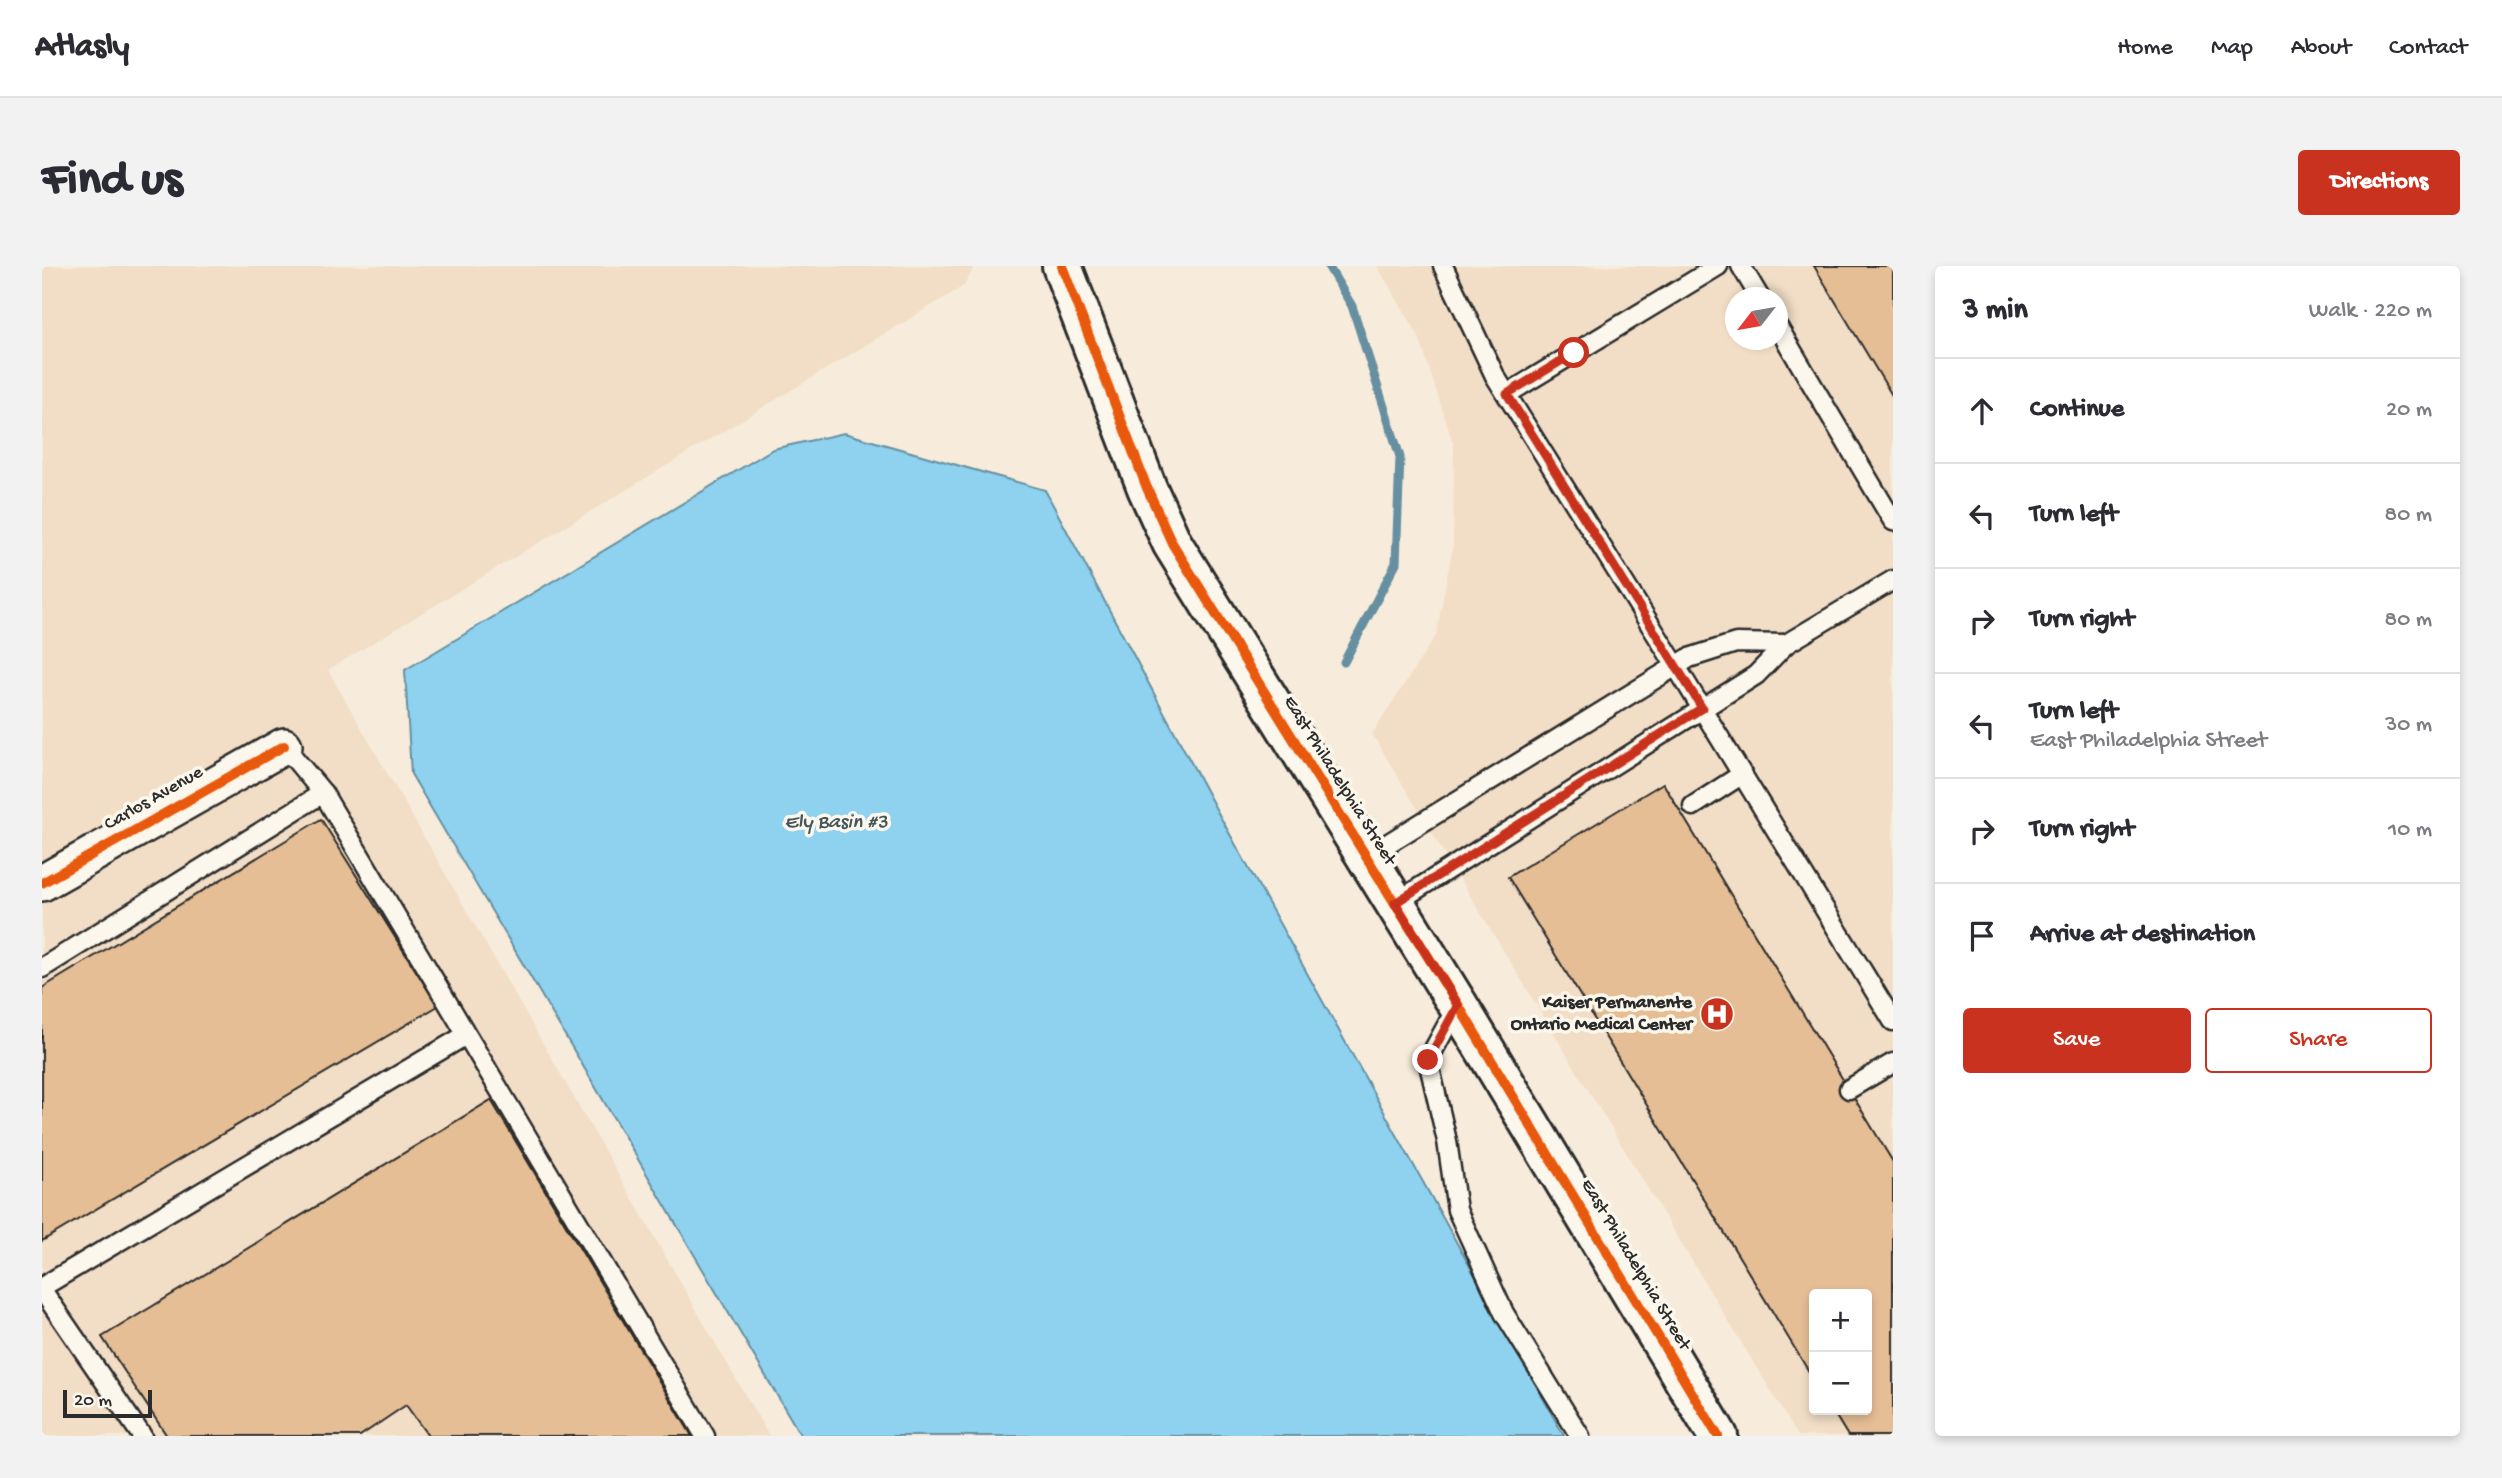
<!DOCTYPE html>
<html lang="en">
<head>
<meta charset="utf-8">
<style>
  :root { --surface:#fff; --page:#f2f2f3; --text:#2b2b33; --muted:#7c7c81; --line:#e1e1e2; --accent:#c8321e }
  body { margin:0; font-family:"Gochi Hand",sans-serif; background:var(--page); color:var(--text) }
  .controls { position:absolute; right:21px; bottom:21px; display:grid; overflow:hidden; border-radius:7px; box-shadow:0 4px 10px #0003 }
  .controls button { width:63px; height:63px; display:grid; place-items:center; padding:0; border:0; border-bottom:2px solid var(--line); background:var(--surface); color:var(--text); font:35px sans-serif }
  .compass { position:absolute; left:1683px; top:21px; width:63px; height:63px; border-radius:50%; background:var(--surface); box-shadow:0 4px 10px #0003; rotate:239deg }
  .scale { position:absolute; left:21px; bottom:18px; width:89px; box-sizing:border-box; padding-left:7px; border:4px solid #2b2b2b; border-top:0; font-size:19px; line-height:24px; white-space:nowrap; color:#2b2b2b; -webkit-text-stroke:5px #fbf7ec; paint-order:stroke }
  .stop { position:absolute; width:21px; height:21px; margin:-16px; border:5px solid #c8321e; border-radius:50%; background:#fff }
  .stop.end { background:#c8321e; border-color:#fff; box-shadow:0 2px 7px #0008 }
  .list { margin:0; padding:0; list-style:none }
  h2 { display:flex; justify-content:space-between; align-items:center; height:91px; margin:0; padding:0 28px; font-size:30px }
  h2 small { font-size:23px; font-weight:400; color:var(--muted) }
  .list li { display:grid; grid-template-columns:46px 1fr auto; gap:21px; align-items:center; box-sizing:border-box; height:105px; padding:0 28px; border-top:2px solid var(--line) }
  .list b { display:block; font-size:26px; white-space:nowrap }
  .list p { margin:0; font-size:23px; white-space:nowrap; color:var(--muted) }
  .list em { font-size:23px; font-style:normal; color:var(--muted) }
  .actions { display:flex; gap:14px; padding:21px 28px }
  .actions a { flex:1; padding:16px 0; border:2px solid var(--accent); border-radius:7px; text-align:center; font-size:24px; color:var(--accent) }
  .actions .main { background:var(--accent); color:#fff }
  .icon { flex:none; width:38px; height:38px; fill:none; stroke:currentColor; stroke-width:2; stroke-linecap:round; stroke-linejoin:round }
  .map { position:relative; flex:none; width:1851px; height:1170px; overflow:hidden; border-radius:7px }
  header { display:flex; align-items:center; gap:42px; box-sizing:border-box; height:98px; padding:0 35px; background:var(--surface); border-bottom:2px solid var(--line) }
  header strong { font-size:33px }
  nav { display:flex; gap:38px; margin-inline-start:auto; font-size:24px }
  .intro { display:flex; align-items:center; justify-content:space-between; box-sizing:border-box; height:168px; padding:0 42px }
  h1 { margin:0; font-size:49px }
  .button { padding:18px 32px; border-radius:7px; background:var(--accent); color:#fff; font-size:24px; font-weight:700 }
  main { display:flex; gap:42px; padding:0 42px }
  aside { flex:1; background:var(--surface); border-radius:7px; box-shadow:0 4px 10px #0003 }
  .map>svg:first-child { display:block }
  .built { fill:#f2dec6; fill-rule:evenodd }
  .water { fill:#8ed2f0; stroke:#668fa1; stroke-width:2 }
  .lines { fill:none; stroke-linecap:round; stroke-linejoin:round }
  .stream { stroke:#668fa1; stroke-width:9 }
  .building { fill:#e5be95; stroke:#2b2b2b; stroke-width:2 }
  .service-casing { stroke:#2b2b2b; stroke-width:23 }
  .minor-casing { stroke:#2b2b2b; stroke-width:40 }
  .tertiary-casing { stroke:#2b2b2b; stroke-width:44 }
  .service { stroke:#fbf7ec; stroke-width:18 }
  .minor { stroke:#fbf7ec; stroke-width:35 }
  .tertiary { stroke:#fbf7ec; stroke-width:38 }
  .cycleway-casing { stroke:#fbf7ec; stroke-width:15 }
  .cycleway { stroke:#e8590c; stroke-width:10 }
  .route { stroke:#c8321e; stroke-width:9 }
  .labels { text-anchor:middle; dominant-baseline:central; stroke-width:7; stroke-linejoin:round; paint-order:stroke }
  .street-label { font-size:19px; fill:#2b2b2b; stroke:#fbf7ec }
  .poi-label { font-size:19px; font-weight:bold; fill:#2b2b2b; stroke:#fbf7ec; text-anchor:end }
  .water-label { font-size:21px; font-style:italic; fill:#44555c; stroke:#fbf7ec }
</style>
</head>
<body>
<header>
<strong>Atlasly</strong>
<nav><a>Home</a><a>Map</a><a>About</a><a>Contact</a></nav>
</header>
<div class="intro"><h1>Find us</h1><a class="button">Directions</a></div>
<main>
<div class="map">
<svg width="1851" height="1170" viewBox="0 0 1851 1170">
  <rect width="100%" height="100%" fill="#f7ecdb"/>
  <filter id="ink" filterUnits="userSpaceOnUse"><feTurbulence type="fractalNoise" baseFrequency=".0143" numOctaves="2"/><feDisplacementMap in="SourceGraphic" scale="14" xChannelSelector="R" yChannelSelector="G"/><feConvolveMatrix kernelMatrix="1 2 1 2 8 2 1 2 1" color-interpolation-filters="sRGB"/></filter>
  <g filter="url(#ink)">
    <!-- built -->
    <g class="built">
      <path d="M0 0H933L922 20 286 404 727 1170H0Z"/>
      <path d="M1335 0H1851V1170H1756L1330 468 1394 369 1411 279 1412 180 1376 69ZM1694 32H1736V74H1694ZM1772 1028H1825V1144H1772Z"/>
    </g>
    <!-- water -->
    <path class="water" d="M802 167 1003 224 1175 545 1522 1170H759L369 508 363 404 731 183Z"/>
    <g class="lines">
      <!-- stream -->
      <path class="stream" d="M1286 0 1310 40 1358 191 1354 297 1302 396"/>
    </g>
    <!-- building -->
    <g class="building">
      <path d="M1772 0H1851V131Z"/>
      <path d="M1621 517 1851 896V1170H1806L1790 1144H1825V1028H1772V1114L1466 611Z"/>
      <path d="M279 553 396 740 0 975V722Z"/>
      <path d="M449 834 650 1170H386L364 1139 318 1170H125L60 1071Z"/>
    </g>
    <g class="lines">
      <!-- service casing -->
      <g class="service-casing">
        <g id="service">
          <path d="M1401 0 1453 110 1624 384 1851 755"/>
          <path d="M1699 0 1718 32"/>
          <path d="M1736 61 1851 255"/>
          <path d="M1465 128 1676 0"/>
          <path d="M242 480 281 527 663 1170"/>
          <path d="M1651 540 1699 509"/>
          <path d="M1324 591 1647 392 1694 377 1744 378"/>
          <path d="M1353 637 1714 409 1744 378 1851 314"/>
          <path d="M0 702 281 527"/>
          <path d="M1416 739 1386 794 1405 875 1415 944 1462 1047 1538 1170"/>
          <path d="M1807 823 1851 797"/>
          <path d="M0 1021 424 769"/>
          <path d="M0 1024 100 1170"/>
        </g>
      </g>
      <!-- minor casing -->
      <g class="minor-casing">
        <path id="minor" d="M0 617 242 480"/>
      </g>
      <!-- tertiary casing -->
      <g class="tertiary-casing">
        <path id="tertiary" d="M1020 0 1105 222 1130 277 1416 739 1676 1170"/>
      </g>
      <!-- service -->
      <use href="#service" class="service"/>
      <!-- minor -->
      <use href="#minor" class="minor"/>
      <!-- tertiary -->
      <use href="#tertiary" class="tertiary"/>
      <!-- cycleway casing -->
      <g class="cycleway-casing">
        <g id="cycleway">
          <path d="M1020 0 1105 222 1130 277 1416 739 1676 1170"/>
          <path d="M0 617 242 480"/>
        </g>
      </g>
      <!-- cycleway -->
      <use href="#cycleway" class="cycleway"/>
    </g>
  </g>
  <g class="lines" filter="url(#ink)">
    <!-- route -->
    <path class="route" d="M1386 794 1416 739 1353 637 1660 442 1465 128 1532 87"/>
  </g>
  <!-- icons -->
  <defs>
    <g id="hospital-disc" transform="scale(1.75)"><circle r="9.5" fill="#c8321e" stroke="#fbf7ec"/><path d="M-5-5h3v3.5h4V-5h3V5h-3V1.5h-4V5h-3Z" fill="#fff"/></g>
  </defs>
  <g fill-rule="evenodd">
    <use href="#hospital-disc" x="1675" y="748"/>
  </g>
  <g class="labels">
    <!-- street labels -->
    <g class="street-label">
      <text transform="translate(1297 515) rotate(58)">East Philadelphia Street</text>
      <text transform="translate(112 533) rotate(-30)">Carlos Avenue</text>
      <text transform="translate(1593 999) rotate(59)">East Philadelphia Street</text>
    </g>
    <!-- poi labels -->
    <g class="poi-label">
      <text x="1650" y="737">Kaiser Permanente<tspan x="1650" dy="22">Ontario Medical Center</tspan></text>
    </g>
    <!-- water labels -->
    <g class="water-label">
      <text x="794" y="557">Ely Basin #3</text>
    </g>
  </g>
</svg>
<div class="controls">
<button>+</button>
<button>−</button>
</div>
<svg class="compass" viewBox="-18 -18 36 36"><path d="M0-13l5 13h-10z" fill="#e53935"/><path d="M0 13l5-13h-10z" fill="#7c7c81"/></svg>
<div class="scale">20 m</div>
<div class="stop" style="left:1532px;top:87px"></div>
<div class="stop end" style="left:1386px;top:794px"></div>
</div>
<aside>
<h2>3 min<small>Walk · 220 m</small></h2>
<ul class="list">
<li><svg class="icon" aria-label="ahead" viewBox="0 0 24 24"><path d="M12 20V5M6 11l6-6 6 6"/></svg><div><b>Continue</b></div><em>20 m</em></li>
<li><svg class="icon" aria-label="left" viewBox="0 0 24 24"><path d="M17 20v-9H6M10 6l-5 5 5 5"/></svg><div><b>Turn left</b></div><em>80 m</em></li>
<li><svg class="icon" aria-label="right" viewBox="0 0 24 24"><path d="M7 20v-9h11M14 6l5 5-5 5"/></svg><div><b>Turn right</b></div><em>80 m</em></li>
<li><svg class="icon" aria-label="left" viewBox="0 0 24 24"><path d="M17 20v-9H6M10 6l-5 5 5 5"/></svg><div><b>Turn left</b><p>East Philadelphia Street</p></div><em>30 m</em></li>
<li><svg class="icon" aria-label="right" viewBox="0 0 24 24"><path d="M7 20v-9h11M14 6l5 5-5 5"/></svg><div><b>Turn right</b></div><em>10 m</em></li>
<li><svg class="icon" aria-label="arrive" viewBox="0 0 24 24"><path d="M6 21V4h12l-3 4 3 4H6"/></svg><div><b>Arrive at destination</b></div></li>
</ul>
<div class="actions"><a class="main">Save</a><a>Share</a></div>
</aside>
</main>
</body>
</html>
